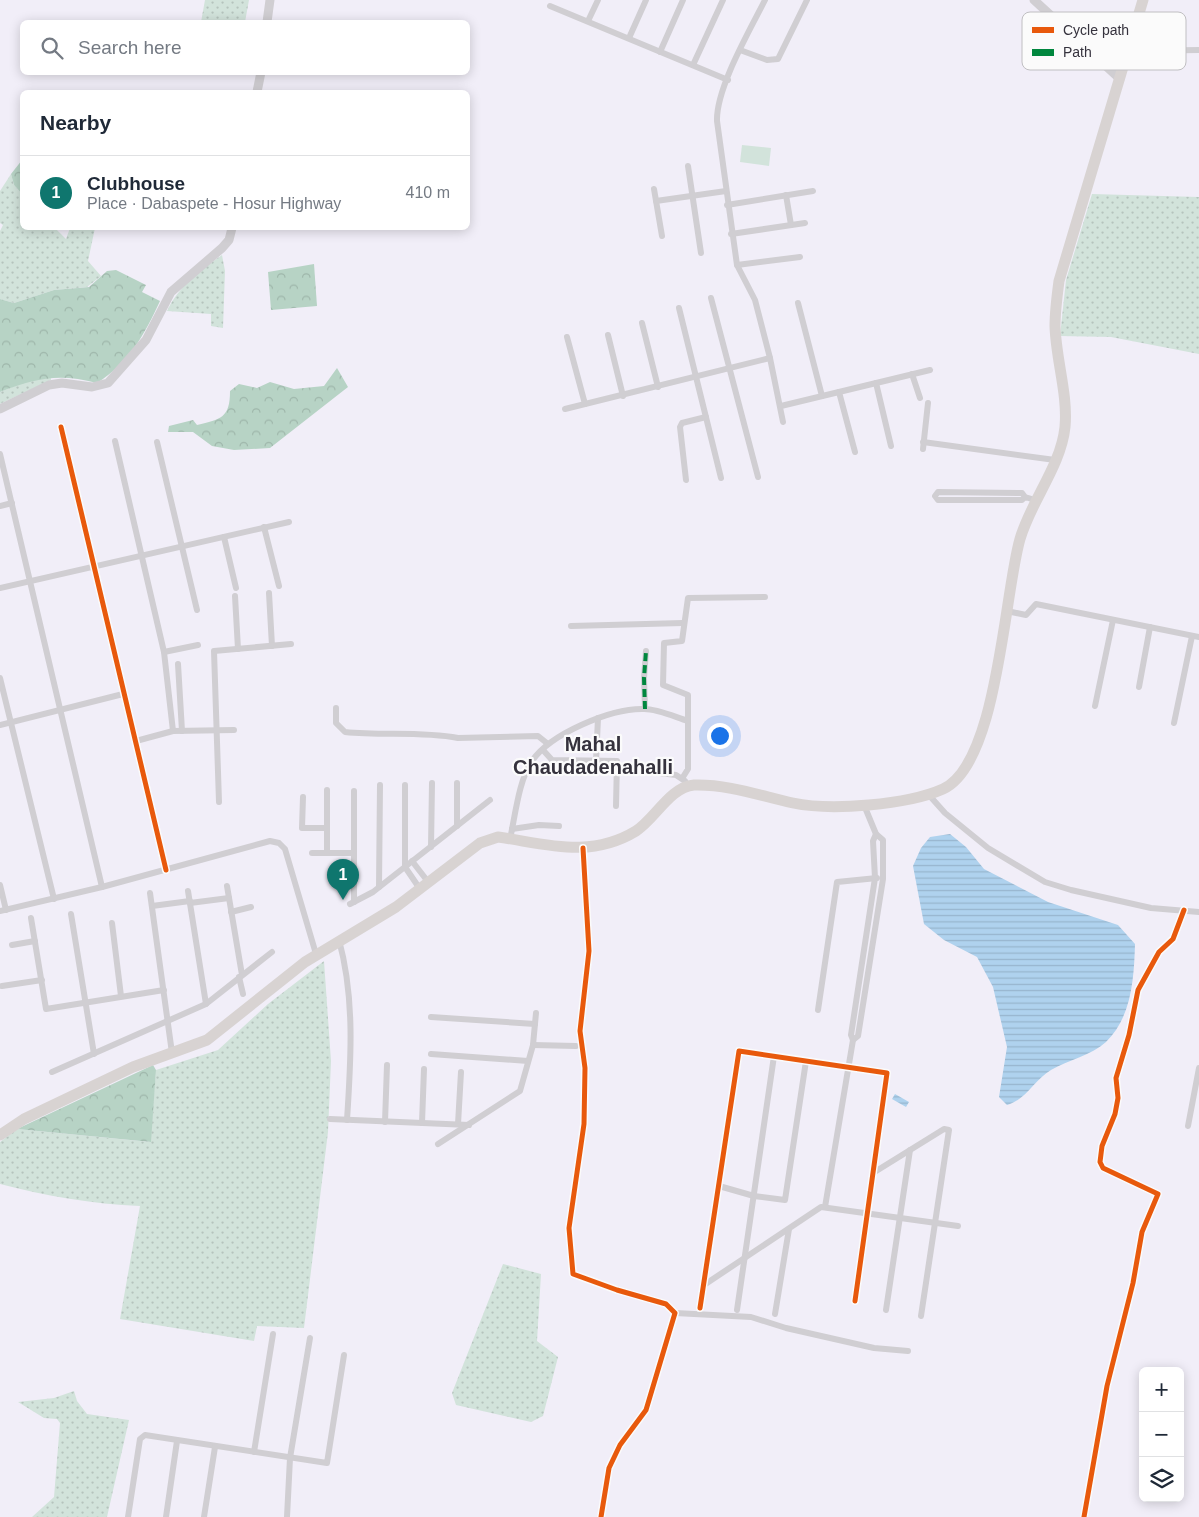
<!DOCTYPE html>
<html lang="en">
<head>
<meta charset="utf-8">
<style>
  :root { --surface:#fff; --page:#f2f2f3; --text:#1f2937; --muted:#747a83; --line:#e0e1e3; --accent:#0f766e }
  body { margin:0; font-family:Arial,sans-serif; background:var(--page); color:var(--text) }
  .controls { position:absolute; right:15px; bottom:15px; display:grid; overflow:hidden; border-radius:8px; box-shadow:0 2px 12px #0003 }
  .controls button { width:45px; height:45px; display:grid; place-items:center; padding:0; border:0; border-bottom:1px solid var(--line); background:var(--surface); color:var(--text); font:25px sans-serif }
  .you { position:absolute; left:719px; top:735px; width:18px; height:18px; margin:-12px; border:4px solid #fff; border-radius:50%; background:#1a73e8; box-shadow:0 0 0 8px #1a73e833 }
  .badge { display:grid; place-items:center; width:32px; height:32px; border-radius:50%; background:var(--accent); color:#fff; font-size:16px; font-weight:700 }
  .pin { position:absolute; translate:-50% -41px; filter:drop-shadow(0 1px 2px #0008) }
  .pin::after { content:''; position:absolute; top:26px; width:18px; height:15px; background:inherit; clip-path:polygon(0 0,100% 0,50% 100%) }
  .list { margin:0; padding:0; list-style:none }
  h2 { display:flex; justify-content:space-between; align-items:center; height:65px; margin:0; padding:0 20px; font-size:21px }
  h2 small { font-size:16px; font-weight:400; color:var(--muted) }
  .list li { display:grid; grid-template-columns:32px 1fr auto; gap:15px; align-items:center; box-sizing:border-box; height:75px; padding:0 20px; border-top:1px solid var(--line) }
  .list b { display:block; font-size:19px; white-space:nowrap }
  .list p { margin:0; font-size:16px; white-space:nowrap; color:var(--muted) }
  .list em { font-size:16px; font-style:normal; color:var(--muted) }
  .icon { flex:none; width:28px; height:28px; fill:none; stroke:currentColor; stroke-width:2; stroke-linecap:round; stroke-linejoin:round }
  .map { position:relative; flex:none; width:1199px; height:1517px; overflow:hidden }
  .search { position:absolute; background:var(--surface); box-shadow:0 2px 12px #0003; left:20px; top:20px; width:450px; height:55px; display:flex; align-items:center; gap:12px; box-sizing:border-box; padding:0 18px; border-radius:8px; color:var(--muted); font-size:19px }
  .panel { position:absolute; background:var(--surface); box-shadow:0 2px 12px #0003; left:20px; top:90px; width:450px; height:140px; border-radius:8px }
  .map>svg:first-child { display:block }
  .grass { fill:url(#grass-dots) }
  .forest { fill:url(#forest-crowns) }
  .green { fill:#d2e3db }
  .water { fill:url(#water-rules) }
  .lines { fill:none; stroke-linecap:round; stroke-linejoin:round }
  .street { stroke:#d0ced2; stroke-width:6 }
  .secondary { stroke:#d0ced2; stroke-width:9 }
  .highway { stroke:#d8d3d2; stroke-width:11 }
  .quiet { stroke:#00873e; stroke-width:4; stroke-dasharray:8 4; stroke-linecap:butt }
  .cycleway-casing { stroke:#fbfbfb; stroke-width:8 }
  .cycleway { stroke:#e8590c; stroke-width:5 }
  .labels { text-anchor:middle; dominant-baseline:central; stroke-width:4.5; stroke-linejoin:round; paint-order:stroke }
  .quarter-label { font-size:20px; font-weight:bold; fill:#35323d; stroke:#fbfbfb }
  .key { fill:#fbfbfb; stroke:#c0bfc2; stroke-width:1 }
  .key-label { font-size:14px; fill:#35323d }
</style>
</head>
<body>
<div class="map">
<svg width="1199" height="1517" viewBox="0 0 1199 1517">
  <defs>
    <pattern id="grass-dots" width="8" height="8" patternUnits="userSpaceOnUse" patternTransform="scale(1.25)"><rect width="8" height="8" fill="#d2e3db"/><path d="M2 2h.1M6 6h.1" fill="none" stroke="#b5c3bd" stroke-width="1.8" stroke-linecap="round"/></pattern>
    <pattern id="forest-crowns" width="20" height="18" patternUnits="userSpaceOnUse" patternTransform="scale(1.25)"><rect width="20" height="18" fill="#b7d3c5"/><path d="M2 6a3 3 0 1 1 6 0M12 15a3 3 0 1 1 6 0" fill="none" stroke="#9eb6aa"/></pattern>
    <pattern id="water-rules" width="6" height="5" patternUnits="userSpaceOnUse" patternTransform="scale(1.25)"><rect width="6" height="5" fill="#afd2ee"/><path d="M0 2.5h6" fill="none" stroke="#97b5cd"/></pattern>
  </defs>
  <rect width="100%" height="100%" fill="#f1eef8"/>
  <!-- grass -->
  <g class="grass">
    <path d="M205 0H249L245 22H201Z"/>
    <path d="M11 174 14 185 22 194V228H55L66 239 70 228H95L88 261 101 276 87 287 54 290 14 303 0 299V231L3 225 0 223V191Z"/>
    <path d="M1092 194 1199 197V354L1111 337 1060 336 1066 280Z"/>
    <path d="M222 255 225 271 223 328 211 326V314L167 311C179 286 199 271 222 255Z"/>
    <path d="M51 376V380L0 404V392L22 383Z"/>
    <path d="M324 961 331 1061 328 1132 304 1328 257 1326 254 1341 120 1319 140 1206C92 1204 46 1196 0 1184V1142L17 1129 150 1142 156 1070 218 1050 268 1004Z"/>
    <path d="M503 1264 541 1274 537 1341 558 1357 543 1416 531 1422 456 1405 452 1393Z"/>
    <path d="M74 1391 77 1401 87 1414 129 1420 107 1517H32L54 1497 60 1423 57 1419 44 1418 18 1402 54 1398Z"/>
  </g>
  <!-- forest -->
  <g class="forest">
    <path d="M22 160V194L14 185 11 174Z"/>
    <path d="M314 264 317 306 271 310 268 272Z"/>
    <path d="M116 270 146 285 142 292 160 301C144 335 130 362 97 383 59 373 36 378 0 392V299L14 303 54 290 89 287 107 271Z"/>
    <path d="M337 368 348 387 270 448 234 450 212 446 193 432H168L169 426 193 420 197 425C221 419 230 418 230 391L239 384 257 388 270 382 294 389 324 386Z"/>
    <path d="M153 1065 156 1070 151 1142 17 1129Z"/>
  </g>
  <!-- green -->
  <path class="green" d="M742 145 771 148 769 166 740 162Z"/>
  <!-- water -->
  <g class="water">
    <path d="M950 834 966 847 984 869 1048 902 1118 925 1135 944C1134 977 1132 1017 1106 1042 1092 1055 1068 1060 1051 1070 1035 1079 1026 1100 1007 1105L999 1097 1007 1047 993 987 977 957 944 940 924 924 913 866 921 848 930 837Z"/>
    <path d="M895 1094 909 1102 906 1107 892 1099Z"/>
  </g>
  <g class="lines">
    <!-- street -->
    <g class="street">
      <path d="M765 0C750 30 716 88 717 121L737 265 755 300 770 358 783 422"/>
      <path d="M550 6 728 80"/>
      <path d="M588 21 598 0"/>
      <path d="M629 38 646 0"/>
      <path d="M740 50 767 60 778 59 807 0"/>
      <path d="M1128 51 1199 50"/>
      <path d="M660 52 683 0"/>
      <path d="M693 65 723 0"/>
      <path d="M688 166 701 253"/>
      <path d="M654 189 662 236"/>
      <path d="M786 195 791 225"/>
      <path d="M656 201 726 191"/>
      <path d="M727 205 813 191"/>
      <path d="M731 234 805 223"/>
      <path d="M737 265 800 257"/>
      <path d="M711 298 758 477"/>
      <path d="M798 303 822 396"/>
      <path d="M679 308 721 478"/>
      <path d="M642 323 658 387"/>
      <path d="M608 335 623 396"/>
      <path d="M567 337 585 404"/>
      <path d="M912 374 920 398"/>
      <path d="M876 383 891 446"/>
      <path d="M839 392 855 452"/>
      <path d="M781 406 930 370"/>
      <path d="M565 409 770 358"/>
      <path d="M61 427 166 870"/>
      <path d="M115 441 164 652 173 731"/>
      <path d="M157 442 197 610"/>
      <path d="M923 442 1055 460"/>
      <path d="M923 449 928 403"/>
      <path d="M0 454 102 887"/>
      <path d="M686 480 680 427 682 423 706 417"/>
      <path d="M1025 497 1022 500H938L935 496 938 492 1022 493 1025 497 1035 500"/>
      <path d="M0 506 12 503"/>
      <path d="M264 527 279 586"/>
      <path d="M224 537 236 588"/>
      <path d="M0 588 289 522"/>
      <path d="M269 593 272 646"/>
      <path d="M235 596 238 649"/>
      <path d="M1007 611 1026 615 1036 604 1199 637"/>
      <path d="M571 626 683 623"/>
      <path d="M164 652 198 645"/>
      <path d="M178 664 182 731"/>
      <path d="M0 678 54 899"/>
      <path d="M1139 687 1150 627"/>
      <path d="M1095 706 1113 620"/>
      <path d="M336 708V723L345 732C382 736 421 731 458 738L538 736 548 744"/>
      <path d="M645 709 644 678 646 651"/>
      <path d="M1174 723 1192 636"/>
      <path d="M0 725 123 694"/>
      <path d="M136 741 173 731 234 730"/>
      <path d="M543 750 552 760 617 761 616 806"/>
      <path d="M596 761 598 718"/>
      <path d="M617 768 676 775 685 781"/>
      <path d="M683 777 688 769V695L663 685 664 643 682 641 688 598 765 597"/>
      <path d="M457 783V826"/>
      <path d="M405 785V867L420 889"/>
      <path d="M928 794 945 813 988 848 1045 882 1071 890 1151 908 1199 912"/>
      <path d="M303 797 302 828H327"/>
      <path d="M219 802 214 651 291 644"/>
      <path d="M512 829 539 825 559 826"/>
      <path d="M510 839C515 817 519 779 532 761 550 734 611 708 644 709 658 709 675 717 688 721"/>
      <path d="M431 847 432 783"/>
      <path d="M583 848 589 951 580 1031 585 1068 584 1124 569 1228 573 1274 617 1290 666 1304 675 1313 646 1410 620 1445 609 1468 601 1517"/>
      <path d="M312 853H354"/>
      <path d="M327 853V790"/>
      <path d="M412 861 429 883"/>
      <path d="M0 885 6 910"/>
      <path d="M227 886 242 975"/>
      <path d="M379 887 380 785"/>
      <path d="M188 891 206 1004"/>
      <path d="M150 893 172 1053"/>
      <path d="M354 902V791"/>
      <path d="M190 903 229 898"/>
      <path d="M350 904 373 892 490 800"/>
      <path d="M152 906 190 901"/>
      <path d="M0 911 102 887 270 841 279 843 285 849 316 954"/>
      <path d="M231 912 251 907"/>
      <path d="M71 914 94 1054"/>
      <path d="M31 918 46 1009 164 990"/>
      <path d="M112 923 121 996"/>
      <path d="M339 940C355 998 351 1060 347 1120"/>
      <path d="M12 945 35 941"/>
      <path d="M239 977 243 994"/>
      <path d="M2 986 42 980"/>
      <path d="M818 1010 837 882 877 878"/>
      <path d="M431 1017 535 1024"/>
      <path d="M853 1040 858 1036 883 879V840L876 834"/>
      <path d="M533 1045 576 1046"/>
      <path d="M431 1054 528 1061"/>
      <path d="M52 1072 206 1004 272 952"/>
      <path d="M330 1119 469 1125"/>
      <path d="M385 1122 387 1065"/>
      <path d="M422 1123 424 1069"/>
      <path d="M458 1124 461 1072"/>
      <path d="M1188 1126 1199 1068"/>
      <path d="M438 1144 520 1091 533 1045 536 1013"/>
      <path d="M873 1173 944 1129 949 1130 921 1316"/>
      <path d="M719 1186 754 1196 785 1200 806 1061"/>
      <path d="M825 1207 853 1040 851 1035 875 878 873 841 876 834 864 805"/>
      <path d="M704 1285 821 1207 958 1226"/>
      <path d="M700 1308 739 1051 887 1073 855 1301"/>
      <path d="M737 1310 774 1056"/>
      <path d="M886 1310 910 1150"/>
      <path d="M675 1313 751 1317 786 1328 874 1348 908 1351"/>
      <path d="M775 1314 789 1229"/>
      <path d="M254 1452 273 1334"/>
      <path d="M128 1517 140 1439 145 1435 327 1463 344 1355"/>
      <path d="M166 1517 177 1441"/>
      <path d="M204 1517 215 1447"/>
      <path d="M287 1517 290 1458 310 1338"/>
      <path d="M1084 1517 1107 1386 1133 1283 1142 1232 1158 1194 1103 1168 1100 1162 1102 1146 1115 1114 1118 1098 1116 1078 1129 1035 1138 990 1159 952 1173 939 1184 910"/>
    </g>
    <!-- secondary -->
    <g class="secondary">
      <path d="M1034 0 1120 79"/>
      <path d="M267 22 270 0"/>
      <path d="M257 92 261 72"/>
      <path d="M0 409 49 385 62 383 92 387 108 383 146 340 171 292 222 248 229 240 232 228"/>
    </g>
    <!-- highway -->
    <path class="highway" d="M0 1135 24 1119 133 1067 207 1040 305 962 396 907 480 843 498 837C547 844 590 859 636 831 655 819 670 787 694 785 728 784 761 796 793 803 831 811 907 805 943 789 998 764 1004 594 1020 539 1031 501 1061 466 1065 427 1068 394 1056 360 1055 326 1055 311 1057 296 1059 281L1143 0"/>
    <!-- quiet -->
    <path class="quiet" d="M645 709 644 678 646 651"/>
    <!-- cycleway casing -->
    <g class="cycleway-casing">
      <g id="cycleway">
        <path d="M61 427 166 870"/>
        <path d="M583 848 589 951 580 1031 585 1068 584 1124 569 1228 573 1274 617 1290 666 1304 675 1313 646 1410 620 1445 609 1468 601 1517"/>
        <path d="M700 1308 739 1051 887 1073 855 1301"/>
        <path d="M1084 1517 1107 1386 1133 1283 1142 1232 1158 1194 1103 1168 1100 1162 1102 1146 1115 1114 1118 1098 1116 1078 1129 1035 1138 990 1159 952 1173 939 1184 910"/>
      </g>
    </g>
    <!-- cycleway -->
    <use href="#cycleway" class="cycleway"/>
  </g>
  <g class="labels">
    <!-- quarter labels -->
    <g class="quarter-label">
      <text x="593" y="744">Mahal<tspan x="593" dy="23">Chaudadenahalli</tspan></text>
    </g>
  </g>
  <!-- legend -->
  <rect x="1022" y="12" width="164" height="58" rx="8" class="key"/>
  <rect x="1032" y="27" width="22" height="6" fill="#e8590c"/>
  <rect x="1032" y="49" width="22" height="7" fill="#00873e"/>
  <g class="key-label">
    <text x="1063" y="35">Cycle path</text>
    <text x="1063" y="57">Path</text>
  </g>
</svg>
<div class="controls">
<button>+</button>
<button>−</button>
<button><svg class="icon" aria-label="layers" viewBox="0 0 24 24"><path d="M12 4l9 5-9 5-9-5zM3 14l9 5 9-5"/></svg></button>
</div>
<div class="you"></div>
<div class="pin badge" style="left:343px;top:900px">1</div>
<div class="search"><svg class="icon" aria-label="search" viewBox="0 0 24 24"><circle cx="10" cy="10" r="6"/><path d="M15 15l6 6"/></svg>Search here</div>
<section class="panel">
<h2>Nearby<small></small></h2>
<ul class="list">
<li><span class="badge">1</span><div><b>Clubhouse</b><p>Place · Dabaspete - Hosur Highway</p></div><em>410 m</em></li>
</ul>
</section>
</div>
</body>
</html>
